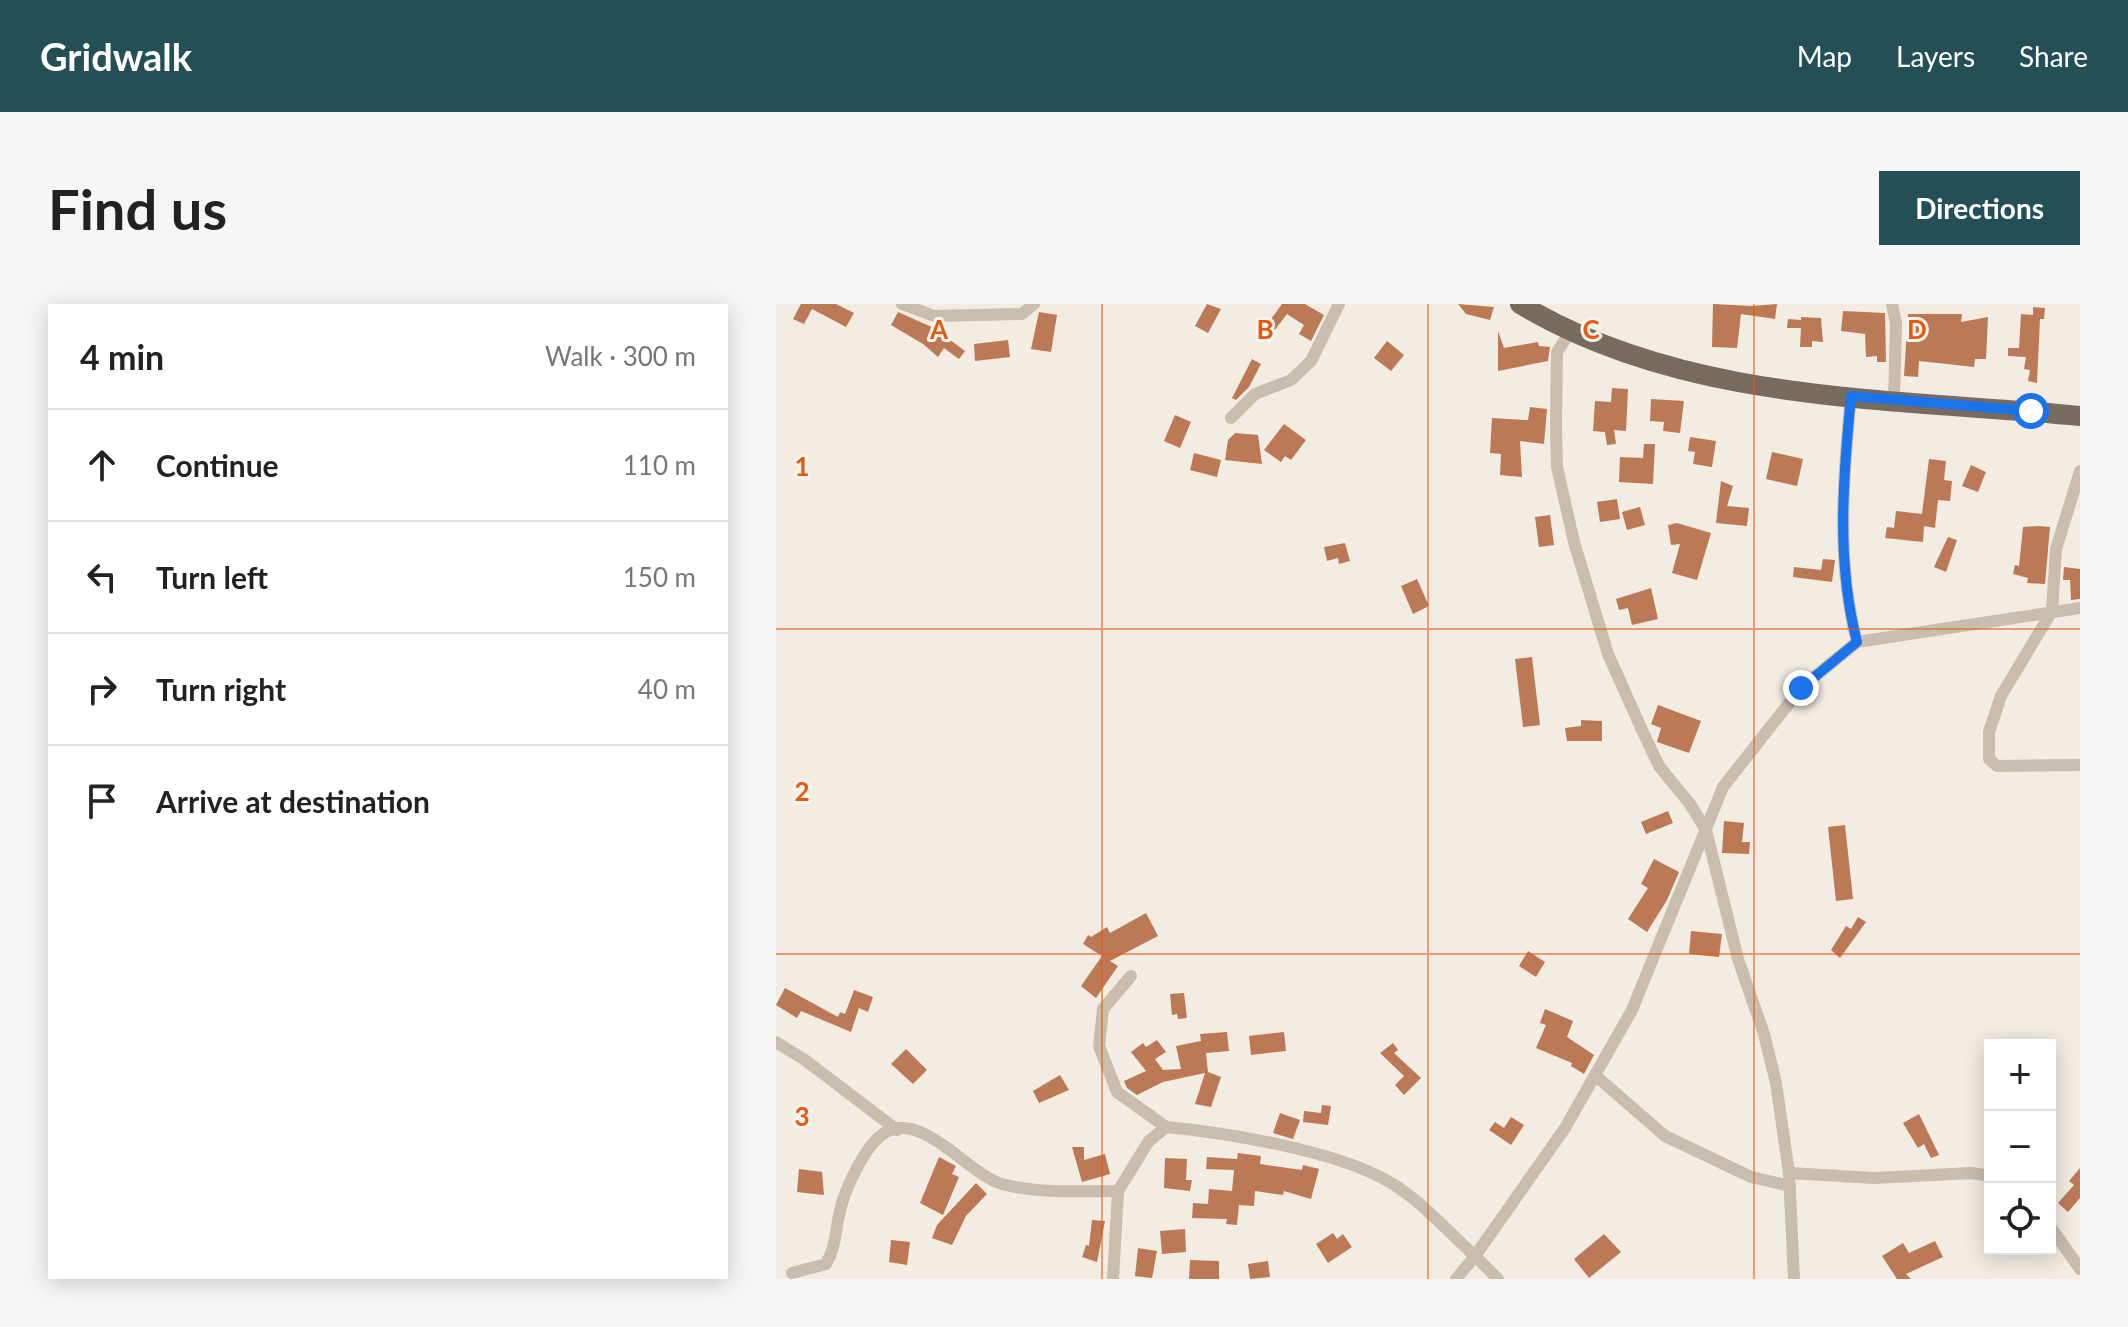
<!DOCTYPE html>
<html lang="en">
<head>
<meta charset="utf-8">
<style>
  :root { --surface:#fff; --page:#f6f6f6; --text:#222; --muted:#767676; --line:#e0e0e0; --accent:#244f57 }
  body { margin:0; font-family:Lato,sans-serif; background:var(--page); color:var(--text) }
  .controls { position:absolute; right:24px; bottom:24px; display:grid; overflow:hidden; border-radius:0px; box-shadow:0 4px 20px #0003 }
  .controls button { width:72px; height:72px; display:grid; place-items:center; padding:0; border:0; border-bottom:2px solid var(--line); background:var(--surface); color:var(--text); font:40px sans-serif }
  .stop { position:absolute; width:24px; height:24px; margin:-18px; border:6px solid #1a73e8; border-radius:50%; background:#fff }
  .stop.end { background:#1a73e8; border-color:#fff; box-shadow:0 2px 8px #0008 }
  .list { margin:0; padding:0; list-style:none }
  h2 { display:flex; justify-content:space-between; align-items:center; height:104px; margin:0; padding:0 32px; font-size:34px }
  h2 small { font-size:26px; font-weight:400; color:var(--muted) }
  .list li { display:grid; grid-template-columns:52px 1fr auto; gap:24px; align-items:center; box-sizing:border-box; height:112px; padding:0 32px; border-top:2px solid var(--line) }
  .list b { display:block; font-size:30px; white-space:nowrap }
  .list em { font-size:26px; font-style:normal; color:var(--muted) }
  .icon { flex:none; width:44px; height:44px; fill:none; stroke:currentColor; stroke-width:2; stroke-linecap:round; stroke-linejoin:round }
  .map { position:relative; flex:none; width:1304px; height:975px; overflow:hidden; border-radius:0px }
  header { display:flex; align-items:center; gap:48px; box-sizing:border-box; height:112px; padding:0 40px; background:var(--accent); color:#fff }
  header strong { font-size:38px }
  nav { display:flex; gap:44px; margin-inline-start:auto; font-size:28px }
  .intro { display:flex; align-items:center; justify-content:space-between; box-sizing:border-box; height:192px; padding:0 48px }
  h1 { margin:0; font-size:56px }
  .button { padding:20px 36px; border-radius:0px; background:var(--accent); color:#fff; font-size:28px; font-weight:700 }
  main { display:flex; gap:48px; padding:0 48px }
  aside { flex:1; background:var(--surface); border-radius:0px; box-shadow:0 4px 20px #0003 }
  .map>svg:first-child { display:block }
  .building { fill:#bc7956 }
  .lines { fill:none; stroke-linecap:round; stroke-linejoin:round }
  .minor { stroke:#c9bdae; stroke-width:12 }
  .primary { stroke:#796a5e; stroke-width:20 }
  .route { stroke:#1a73e8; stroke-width:10 }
  .grid { fill:none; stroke:#e8590c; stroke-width:2; stroke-opacity:0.55 }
  .grid-label { font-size:26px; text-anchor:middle; font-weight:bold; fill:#e8590c; stroke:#f9f5ee; stroke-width:6; stroke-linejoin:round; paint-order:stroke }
</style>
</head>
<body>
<header>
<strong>Gridwalk</strong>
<nav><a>Map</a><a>Layers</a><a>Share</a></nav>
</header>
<div class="intro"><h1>Find us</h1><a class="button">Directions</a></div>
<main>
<aside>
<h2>4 min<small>Walk · 300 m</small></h2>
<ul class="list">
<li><svg class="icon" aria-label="ahead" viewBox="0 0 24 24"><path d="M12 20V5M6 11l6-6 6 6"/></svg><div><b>Continue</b></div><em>110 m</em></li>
<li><svg class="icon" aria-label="left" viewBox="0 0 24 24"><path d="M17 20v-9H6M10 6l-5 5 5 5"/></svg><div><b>Turn left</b></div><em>150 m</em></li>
<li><svg class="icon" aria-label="right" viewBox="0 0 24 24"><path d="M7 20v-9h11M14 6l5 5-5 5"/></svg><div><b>Turn right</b></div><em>40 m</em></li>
<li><svg class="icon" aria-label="arrive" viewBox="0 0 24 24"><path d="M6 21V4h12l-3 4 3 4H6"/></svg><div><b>Arrive at destination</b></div></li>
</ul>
</aside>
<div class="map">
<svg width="1304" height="975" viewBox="0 0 1304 975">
  <rect width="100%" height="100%" fill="#f2ece2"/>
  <!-- building -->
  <g class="building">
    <path d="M25 0H60L78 9 70 23 36 5 28 20 17 15Z"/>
    <path d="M431 0 445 5 432 29 419 22Z"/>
    <path d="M506 0H529L548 11 535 37 523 30 528 21 511 10 498 27 490 22Z"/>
    <path d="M682 0 718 3 714 16 690 10Z"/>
    <path d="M937 0 976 2 1001 0 999 15 965 10 961 44 936 43Z"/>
    <path d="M1257 3 1269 4 1268 15H1264L1261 79 1252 77 1254 66 1248 65 1250 53 1232 52V44H1243L1245 10 1257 11Z"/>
    <path d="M1067 7 1109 9 1110 58H1101V52L1090 53 1089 30 1065 27Z"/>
    <path d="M122 8 158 24 189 47 183 55 168 44 162 53 147 40 115 21Z"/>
    <path d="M263 8 281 11 275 48 255 45Z"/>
    <path d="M1132 10H1186L1185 18 1212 13 1210 55H1199L1198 63 1143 57 1142 73 1128 72Z"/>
    <path d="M1025 13 1045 14 1047 38 1036 37V43H1024L1025 24H1011L1012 15 1025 16Z"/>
    <path d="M722 27 728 44 762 38 763 42 774 43 772 57 722 67Z"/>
    <path d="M232 36 234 53 199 57 198 40Z"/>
    <path d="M611 37 628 51 615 67 598 54Z"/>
    <path d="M476 55 485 60 473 83 460 96 456 94Z"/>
    <path d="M836 84 852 85 850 127 838 126 840 140 831 141 829 128 817 127 819 97 835 98Z"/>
    <path d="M875 95 908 97 904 129 887 127 888 118 874 117Z"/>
    <path d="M754 103 771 105 768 140 744 137 746 173 724 171 725 150 714 149 716 114 752 116Z"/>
    <path d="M399 111 415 118 404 144 388 137Z"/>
    <path d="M508 120 530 136 515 156 509 152 505 158 488 146Z"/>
    <path d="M459 129 482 131 486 160 449 156 452 136Z"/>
    <path d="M914 133 940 137 936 163 917 160 919 148 912 147Z"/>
    <path d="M868 140H879L877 180 843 178 844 153 867 154Z"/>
    <path d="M996 148 1027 155 1021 182 990 175Z"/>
    <path d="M418 149 445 156 441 173 414 166Z"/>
    <path d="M1153 155 1170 157 1168 176 1176 177 1174 197 1162 196 1159 224 1148 222 1147 238 1109 234 1111 223 1118 224 1120 207 1146 210Z"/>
    <path d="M1195 161 1210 168 1202 188 1186 182Z"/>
    <path d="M945 177 957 182 951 202 973 204 971 222 940 219Z"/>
    <path d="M841 195 844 215 824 218 821 198Z"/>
    <path d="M864 203 869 221 851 226 846 208Z"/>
    <path d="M774 211 778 241 763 243 759 213Z"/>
    <path d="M901 219 935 229 921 276 896 269 904 240 895 241 892 221Z"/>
    <path d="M1262 222 1274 223 1269 280 1251 279 1252 274 1237 270 1239 261 1243 262 1247 223Z"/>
    <path d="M1172 233 1181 236 1170 268 1158 263Z"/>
    <path d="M569 239 574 257 563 260 562 254 551 257 548 243Z"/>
    <path d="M1047 255 1059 256 1056 278 1017 273 1018 263 1045 266Z"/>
    <path d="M1288 263 1304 265V295L1295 296 1294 276H1287Z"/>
    <path d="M641 275 653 302 637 310 625 282Z"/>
    <path d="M875 284 882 315 856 321 852 304 843 306 840 295Z"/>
    <path d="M756 353 764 421 747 423 739 355Z"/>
    <path d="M882 401 925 417 913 449 881 438 885 424 875 420Z"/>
    <path d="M805 416 826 417V437H791L789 424 805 422Z"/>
    <path d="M892 507 897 519 870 530 865 518Z"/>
    <path d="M948 517 968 519 966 538H974L973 550 946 549Z"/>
    <path d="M1069 521 1077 595 1060 597 1052 523Z"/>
    <path d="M878 555 903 568 891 596 871 628 852 615 872 584 865 580Z"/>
    <path d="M370 609 382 632 334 657 342 662 320 694 305 682 326 652 307 640 312 631 315 633 331 623 334 629Z"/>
    <path d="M1082 613 1090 618 1064 654 1055 646 1070 622 1075 625Z"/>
    <path d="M915 627 946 630 943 653 913 650Z"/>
    <path d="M752 647 769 658 760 673 743 662Z"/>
    <path d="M9 684 62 713 64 708 69 710 78 686 97 693 92 708 83 704 75 728 25 707 21 714 0 701Z"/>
    <path d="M408 689 411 714 402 715 401 710 396 711 394 690Z"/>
    <path d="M769 705 797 717 791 733 818 751 808 770 795 762 796 759 760 744 770 721 764 719Z"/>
    <path d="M451 728 453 747 430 749 432 768 445 773 435 803 419 800 429 769 387 778 361 791 351 784 348 777 370 767 355 748 367 739 370 743 381 736 390 748 379 755 387 766 405 765 400 742 425 737 424 730Z"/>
    <path d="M508 728 510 747 475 751 473 732Z"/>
    <path d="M617 739 622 746 618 749 645 774 628 791 619 781 628 772 604 749Z"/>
    <path d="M130 745 151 766 137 780 115 760Z"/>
    <path d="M284 771 293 786 263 799 257 787Z"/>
    <path d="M546 801 555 802 552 821 527 818 528 807 545 809Z"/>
    <path d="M504 809 524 816 517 835 497 829Z"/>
    <path d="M1143 810 1163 851 1155 854 1148 840 1142 844 1127 819Z"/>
    <path d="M735 813 748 821 735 841 713 826 719 818 728 824Z"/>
    <path d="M296 843H308V856L329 850 334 870 306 878Z"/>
    <path d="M462 849 485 852 484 860 526 866 527 861 543 865 535 895 508 887 507 891 479 887 478 902 463 901 461 921 450 920 451 915 416 914 417 899 432 900 433 885 456 887 458 866 430 865 431 853 461 855Z"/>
    <path d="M163 853 180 862 176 870 183 873 167 911 144 899Z"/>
    <path d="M389 854 411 855 410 876H416L414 887 388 884Z"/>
    <path d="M1304 864V894L1292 908 1282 899 1298 881 1293 877Z"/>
    <path d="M23 865 46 868 48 891 21 888Z"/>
    <path d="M200 879 211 890 190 912 176 941 156 934 161 921Z"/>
    <path d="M316 916 329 917 321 958 306 953 310 941 313 942Z"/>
    <path d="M409 925 410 948 386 950 384 927Z"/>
    <path d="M557 929 561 935 567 930 576 943 552 959 540 940Z"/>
    <path d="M828 930 845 948 813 974 798 955Z"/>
    <path d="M115 936 134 938 131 961 113 958Z"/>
    <path d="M1159 937 1167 953 1130 970 1135 975H1121L1106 952 1127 939 1133 949Z"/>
    <path d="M362 944 381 947 376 974 359 972Z"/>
    <path d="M414 956 443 957V975H413Z"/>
    <path d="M492 957 494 973 474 975 472 960Z"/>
  </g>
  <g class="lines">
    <!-- minor -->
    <g class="minor">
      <path d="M126 0 158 12 246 10 258 0"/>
      <path d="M1116 0 1120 19 1118 96"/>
      <path d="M796 25 781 48 780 123 781 163 798 238 832 350 866 426 883 462 914 500 930 526 962 655 988 730 1000 779 1013 869 1018 975"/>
      <path d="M1075 92C1067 175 1060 257 1081 338"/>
      <path d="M455 114 479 90 515 76 535 57 563 0"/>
      <path d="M1304 167 1280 245 1276 307 1225 392 1213 428V455L1221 462 1304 461"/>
      <path d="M355 672 327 705 323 742 341 788 390 823"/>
      <path d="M0 738 29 756 121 826"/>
      <path d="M820 772 889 832 975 873 1014 882"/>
      <path d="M1013 869 1098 874 1195 869 1214 872"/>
      <path d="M1274 922 1304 965"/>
      <path d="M16 969 50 960C62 939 59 919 67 896 73 878 86 851 99 837 137 794 190 870 226 880 263 890 303 887 342 887L373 837 390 823C452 829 556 846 610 876 643 894 671 927 699 952L680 975"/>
      <path d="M337 975 342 887"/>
      <path d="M722 975 699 952 789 824 856 706 947 483 1025 384 1081 338 1304 304"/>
    </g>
    <!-- primary -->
    <path class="primary" d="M744 0C910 100 1118 94 1304 112"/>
  </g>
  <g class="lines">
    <!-- route -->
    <path class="route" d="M1025 384 1081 338C1060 257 1067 175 1075 92L1255 107"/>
  </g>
  <!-- grid -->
  <path class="grid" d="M326 0V975M652 0V975M978 0V975M0 325H1304M0 650H1304"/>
  <g class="grid-label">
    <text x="163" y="35">A</text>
    <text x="489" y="35">B</text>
    <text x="815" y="35">C</text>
    <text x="1141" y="35">D</text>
    <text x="26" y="172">1</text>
    <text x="26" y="497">2</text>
    <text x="26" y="822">3</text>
  </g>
</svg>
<div class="controls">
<button>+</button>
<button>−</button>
<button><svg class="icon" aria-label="locate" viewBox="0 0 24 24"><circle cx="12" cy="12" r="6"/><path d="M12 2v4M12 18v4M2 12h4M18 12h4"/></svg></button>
</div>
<div class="stop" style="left:1255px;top:107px"></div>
<div class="stop end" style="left:1025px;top:384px"></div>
</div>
</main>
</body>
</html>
